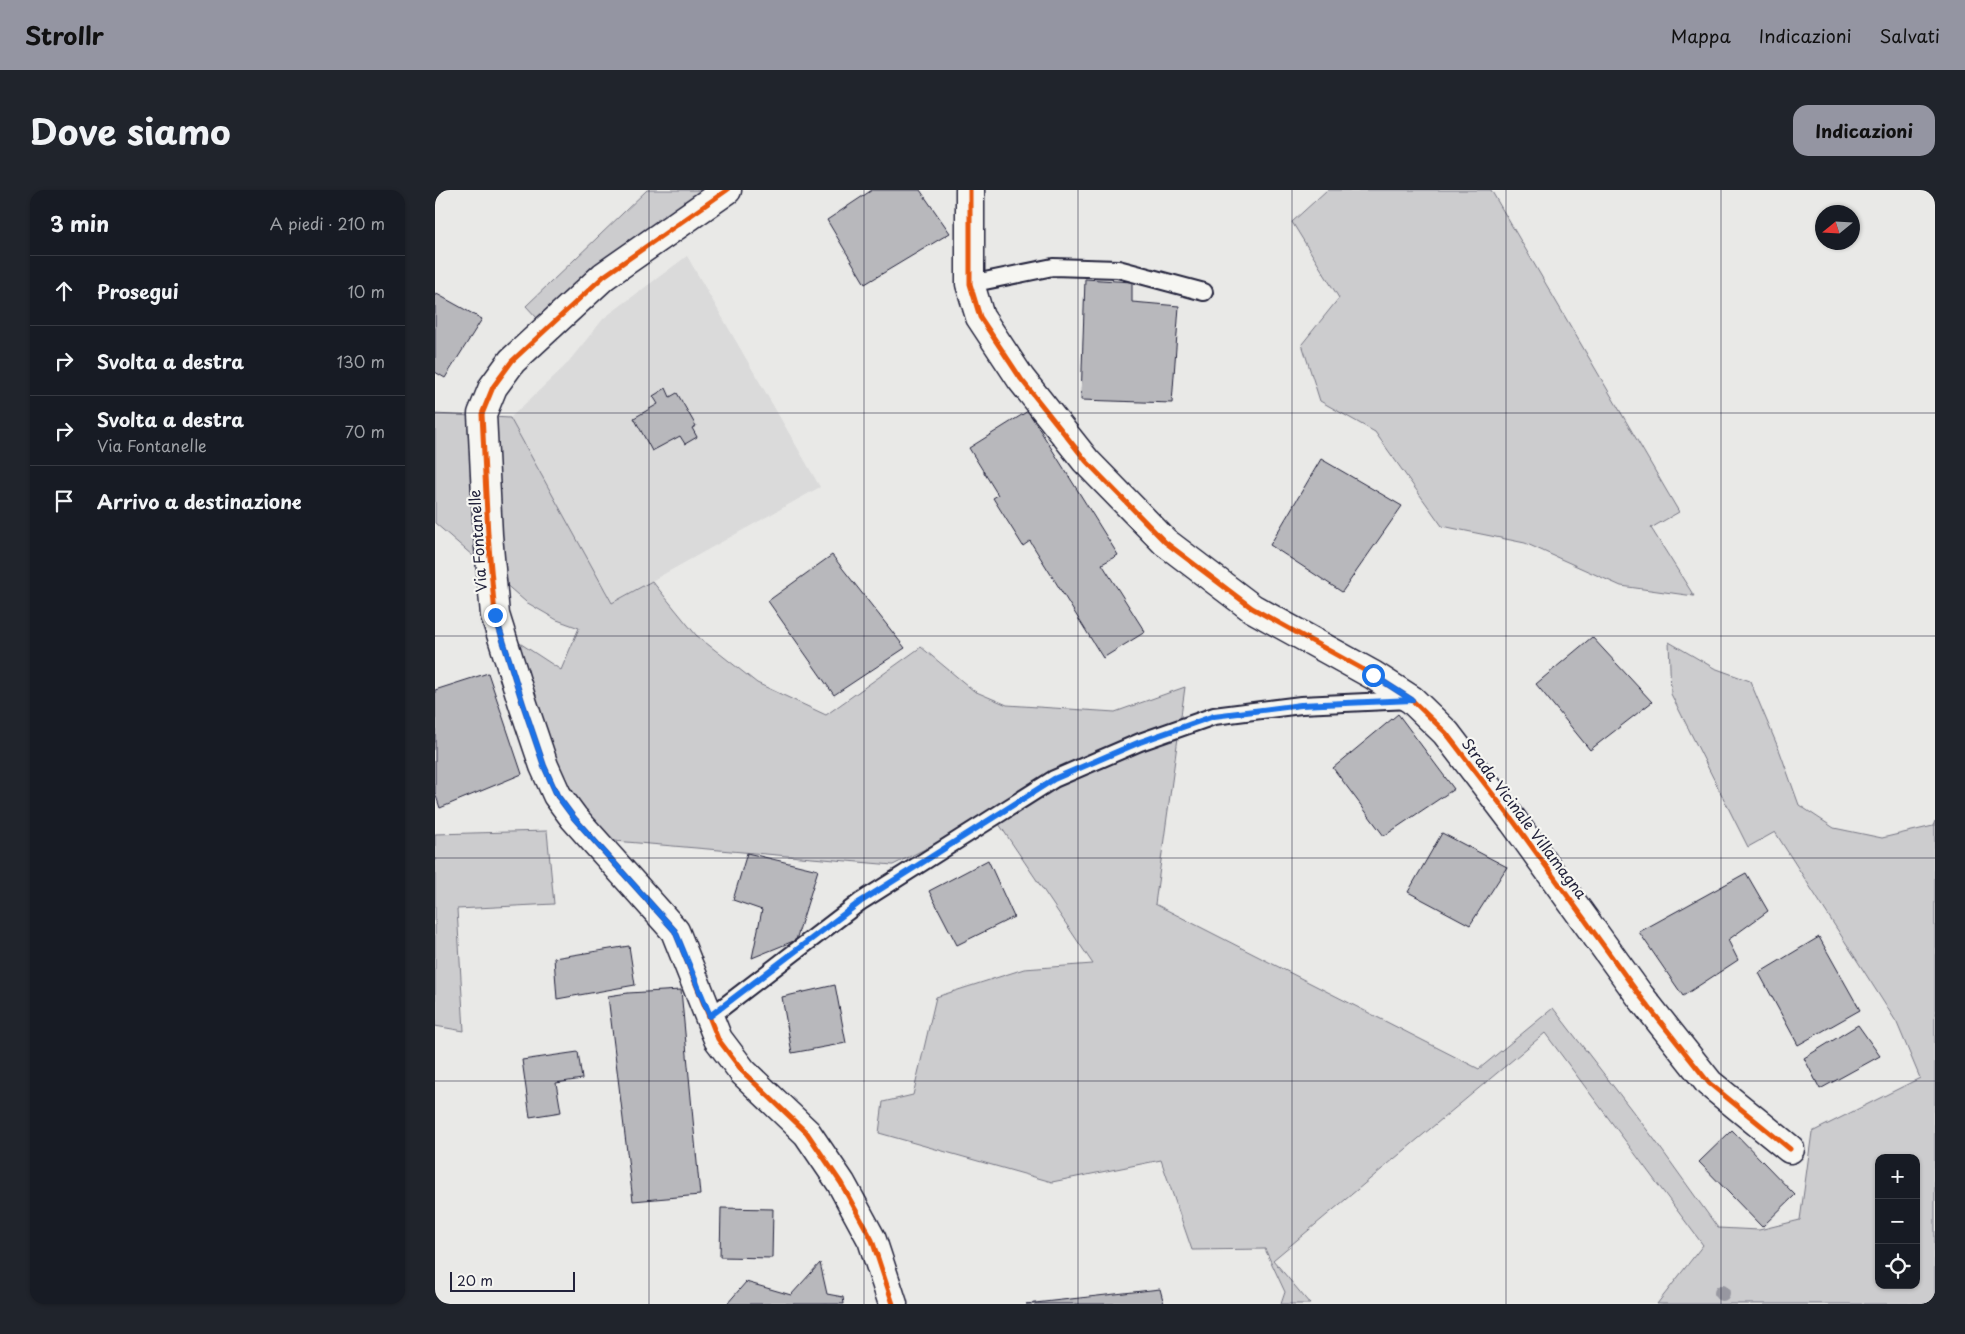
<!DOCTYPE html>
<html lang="it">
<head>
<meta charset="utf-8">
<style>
  :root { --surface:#171b24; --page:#20242c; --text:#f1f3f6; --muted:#9ea1a6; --line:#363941; --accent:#9495a2 }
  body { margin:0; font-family:"Playpen Sans",sans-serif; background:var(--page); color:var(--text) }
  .controls { position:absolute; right:15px; bottom:15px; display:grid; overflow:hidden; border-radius:10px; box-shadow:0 1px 4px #0004 }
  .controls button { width:45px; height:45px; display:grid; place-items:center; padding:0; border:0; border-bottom:1px solid var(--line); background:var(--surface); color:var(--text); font:25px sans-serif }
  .compass { position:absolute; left:1380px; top:15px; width:45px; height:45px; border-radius:50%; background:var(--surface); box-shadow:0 1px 4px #0004; rotate:252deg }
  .scale { position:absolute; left:15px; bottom:12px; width:125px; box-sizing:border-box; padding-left:5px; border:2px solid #22223b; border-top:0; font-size:14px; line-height:18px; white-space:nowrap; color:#22223b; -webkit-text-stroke:4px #f6f6f2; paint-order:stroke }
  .stop { position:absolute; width:15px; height:15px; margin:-11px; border:4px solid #1a73e8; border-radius:50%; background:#fff }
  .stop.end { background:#1a73e8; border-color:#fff; box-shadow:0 1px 5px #0008 }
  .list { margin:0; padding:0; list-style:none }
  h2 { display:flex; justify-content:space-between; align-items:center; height:65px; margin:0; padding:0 20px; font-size:21px }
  h2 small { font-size:16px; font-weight:400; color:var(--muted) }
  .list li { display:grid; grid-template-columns:32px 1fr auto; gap:15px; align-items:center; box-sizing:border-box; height:70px; padding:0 20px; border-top:1px solid var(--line) }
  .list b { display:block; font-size:19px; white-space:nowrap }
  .list p { margin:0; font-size:16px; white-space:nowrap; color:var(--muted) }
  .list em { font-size:16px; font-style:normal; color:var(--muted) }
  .icon { flex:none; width:28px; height:28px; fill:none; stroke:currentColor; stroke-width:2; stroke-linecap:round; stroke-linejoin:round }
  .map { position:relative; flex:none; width:1500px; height:1114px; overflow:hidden; border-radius:15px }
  header { display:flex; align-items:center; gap:30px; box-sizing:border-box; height:70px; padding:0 25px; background:var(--accent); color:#111 }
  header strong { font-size:24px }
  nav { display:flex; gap:28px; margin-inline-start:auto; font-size:18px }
  .intro { display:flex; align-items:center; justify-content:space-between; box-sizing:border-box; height:120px; padding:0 30px }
  h1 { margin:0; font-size:35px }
  .button { padding:12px 22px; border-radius:15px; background:var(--accent); color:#111; font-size:18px; font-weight:700 }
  main { display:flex; gap:30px; padding:0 30px }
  aside { flex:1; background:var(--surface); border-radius:15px; box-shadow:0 1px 4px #0004 }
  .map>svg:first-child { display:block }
  .built { fill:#dadada }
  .green { fill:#ccccce; stroke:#777784; fill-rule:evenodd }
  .building { fill:#b8b8bc; stroke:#22223b }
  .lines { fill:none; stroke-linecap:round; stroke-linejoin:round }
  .lane-casing { stroke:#22223b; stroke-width:20 }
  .street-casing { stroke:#22223b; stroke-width:31 }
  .secondary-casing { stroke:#22223b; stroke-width:31 }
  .lane { stroke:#f6f6f2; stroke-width:16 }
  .street { stroke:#f6f6f2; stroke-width:28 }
  .secondary { stroke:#f6f6f2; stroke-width:28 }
  .cycleway-casing { stroke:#f6f6f2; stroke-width:8 }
  .cycleway { stroke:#e8590c; stroke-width:5 }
  .tree { fill:#9898a1 }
  .route { stroke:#1a73e8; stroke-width:6 }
  .grid { fill:none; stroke:#22223b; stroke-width:1; stroke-opacity:0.55 }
  .labels { text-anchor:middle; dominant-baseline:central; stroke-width:4.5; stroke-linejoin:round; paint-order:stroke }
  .street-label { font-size:15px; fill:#22223b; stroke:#f6f6f2 }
</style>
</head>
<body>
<header>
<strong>Strollr</strong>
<nav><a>Mappa</a><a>Indicazioni</a><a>Salvati</a></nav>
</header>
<div class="intro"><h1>Dove siamo</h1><a class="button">Indicazioni</a></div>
<main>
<aside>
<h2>3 min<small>A piedi · 210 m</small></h2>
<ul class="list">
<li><svg class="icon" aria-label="ahead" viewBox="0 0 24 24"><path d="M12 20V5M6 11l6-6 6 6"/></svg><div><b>Prosegui</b></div><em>10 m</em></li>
<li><svg class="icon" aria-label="right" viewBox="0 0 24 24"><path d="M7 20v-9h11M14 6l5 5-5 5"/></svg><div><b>Svolta a destra</b></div><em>130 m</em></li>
<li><svg class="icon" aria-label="right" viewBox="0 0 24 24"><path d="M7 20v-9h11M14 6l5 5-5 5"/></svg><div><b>Svolta a destra</b><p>Via Fontanelle</p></div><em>70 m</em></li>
<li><svg class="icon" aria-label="arrive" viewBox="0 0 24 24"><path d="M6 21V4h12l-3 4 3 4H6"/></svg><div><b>Arrivo a destinazione</b></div></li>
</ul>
</aside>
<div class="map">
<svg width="1500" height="1114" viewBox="0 0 1500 1114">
  <rect width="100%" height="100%" fill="#e9e9e7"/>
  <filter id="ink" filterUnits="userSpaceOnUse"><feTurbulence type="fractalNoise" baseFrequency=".02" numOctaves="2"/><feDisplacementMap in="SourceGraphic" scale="10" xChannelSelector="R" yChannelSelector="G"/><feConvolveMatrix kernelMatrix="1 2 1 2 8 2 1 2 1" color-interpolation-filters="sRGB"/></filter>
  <g filter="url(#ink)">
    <!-- built -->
    <path class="built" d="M252 66 385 297 177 413 75 228 130 176 169 128Z"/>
    <!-- green -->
    <g class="green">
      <path d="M212 0H273L232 26 102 128 91 116Z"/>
      <path d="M892 0H1056L1244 322 1216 338 1259 406 1186 396 1090 353 1007 336 940 242 885 211 867 154 904 108 857 32Z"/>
      <path d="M0 224 75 228 177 413 217 391 261 445 322 493 391 525 486 457 539 501 572 515 680 522 750 497 720 714 1044 879 1118 818 1219 949 1283 1038 1324 1040 1365 1030 1377 942 1485 888 1462 833 1340 642 1313 657 1236 504 1234 452 1279 478 1315 491 1345 562 1364 615 1399 638 1447 648 1498 636 1500 631V1114H1222L1268 1055 1110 843 838 1070 875 1114H846L850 1102 830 1059 757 1060 726 970 617 992 444 943 448 912 478 905 501 807 589 779 658 774 558 625 458 675 180 651 141 611 111 549 80 450 126 480 144 438 122 430 91 412 0 333ZM1444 968H1481V1095H1444Z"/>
      <path d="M112 641 119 714 22 719 29 841 0 836V644Z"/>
    </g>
    <!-- building -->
    <g class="building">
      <path d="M437 0H485L515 43 430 94 392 30Z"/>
      <path d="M650 89 697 92V112L744 116 737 213 646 210Z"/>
      <path d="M0 103 47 129 10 188 0 182Z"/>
      <path d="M231 198 235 207 242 203 261 236 257 238 262 247 250 254 245 246 217 261 199 228 223 214 218 206Z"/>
      <path d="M593 221 683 365 667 374 710 442 668 468 595 351 588 356 558 308 563 305 534 258Z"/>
      <path d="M886 269 967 316 907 402 835 355Z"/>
      <path d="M397 365 470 458 399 505 333 411Z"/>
      <path d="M1157 447 1217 512 1155 560 1101 494Z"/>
      <path d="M53 483 87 584 5 618 0 603V500Z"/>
      <path d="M963 524 1019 599 949 646 898 578Z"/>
      <path d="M1007 643 1072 677 1035 735 973 702Z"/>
      <path d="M312 663 383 680 361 750 317 768 327 720 298 710Z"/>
      <path d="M553 670 579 727 522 755 494 701Z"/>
      <path d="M1311 683 1333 721 1293 750 1303 770 1248 806 1204 742Z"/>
      <path d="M1384 747 1425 820 1363 855 1324 783Z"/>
      <path d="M194 756 200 795 122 809 119 768Z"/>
      <path d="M400 795 411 853 357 863 347 807Z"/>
      <path d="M246 800 265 1005 198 1011 173 806 193 803Z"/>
      <path d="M1423 835 1445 866 1385 899 1369 868Z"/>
      <path d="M143 862 147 889 121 893 126 922 95 927 87 870Z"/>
      <path d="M1297 940 1360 1005 1327 1037 1264 972Z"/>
      <path d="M286 1018 338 1019 337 1068 285 1067Z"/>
      <path d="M385 1073 392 1104 408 1107 409 1114H292L311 1092 356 1105Z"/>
      <path d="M725 1099 729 1114H591Z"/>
    </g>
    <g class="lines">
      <!-- lane casing -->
      <g class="lane-casing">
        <g id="lane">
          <path d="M535 94 618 77 683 79 769 102"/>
          <path d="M275 827 425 712 619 589 705 552 779 526 866 515 975 510"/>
        </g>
      </g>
      <!-- street casing -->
      <g class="street-casing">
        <path id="street" d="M535 0V94L545 127 586 189 651 271 730 352 817 418 938 485 977 510 1011 543 1079 632 1205 806 1274 893 1355 959"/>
      </g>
      <!-- secondary casing -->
      <g class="secondary-casing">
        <path id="secondary" d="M292 0 169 86 77 171 58 197 47 224 53 345 60 425 88 514 109 576 122 605 139 628 240 741 283 849 308 882 372 943 406 993 437 1050 458 1114"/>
      </g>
      <!-- lane -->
      <use href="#lane" class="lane"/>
      <!-- street -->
      <use href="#street" class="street"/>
      <!-- secondary -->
      <use href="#secondary" class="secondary"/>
      <!-- cycleway casing -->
      <g class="cycleway-casing">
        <g id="cycleway">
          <path d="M292 0 169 86 77 171 58 197 47 224 53 345 60 425 88 514 109 576 122 605 139 628 240 741 283 849 308 882 372 943 406 993 437 1050 458 1114"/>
          <path d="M535 0V94L545 127 586 189 651 271 730 352 817 418 938 485 977 510 1011 543 1079 632 1205 806 1274 893 1355 959"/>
        </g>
      </g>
      <!-- cycleway -->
      <use href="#cycleway" class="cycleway"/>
    </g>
    <!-- trees -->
    <circle class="tree" cx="1287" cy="1103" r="8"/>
  </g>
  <g class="lines" filter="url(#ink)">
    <!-- route -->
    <path class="route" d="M60 425 88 514 109 576 122 605 139 628 240 741 275 826 425 712 619 589 705 552 779 526 866 515 977 510 938 485"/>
  </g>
  <!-- grid -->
  <path class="grid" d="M214 0V1114M429 0V1114M643 0V1114M857 0V1114M1071 0V1114M1286 0V1114M0 223H1500M0 446H1500M0 668H1500M0 891H1500"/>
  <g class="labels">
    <!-- street labels -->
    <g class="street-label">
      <text transform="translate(42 351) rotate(-94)">Via Fontanelle</text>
      <text transform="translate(1090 628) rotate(53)">Strada Vicinale Villamagna</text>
    </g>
  </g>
</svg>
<div class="controls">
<button>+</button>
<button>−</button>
<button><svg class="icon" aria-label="locate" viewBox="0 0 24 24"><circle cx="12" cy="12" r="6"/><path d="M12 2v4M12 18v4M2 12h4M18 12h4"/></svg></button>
</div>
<svg class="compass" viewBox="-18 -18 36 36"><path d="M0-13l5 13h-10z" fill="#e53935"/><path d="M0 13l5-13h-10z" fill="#9ea1a6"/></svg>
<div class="scale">20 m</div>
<div class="stop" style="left:938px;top:485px"></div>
<div class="stop end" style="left:60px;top:425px"></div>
</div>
</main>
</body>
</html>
